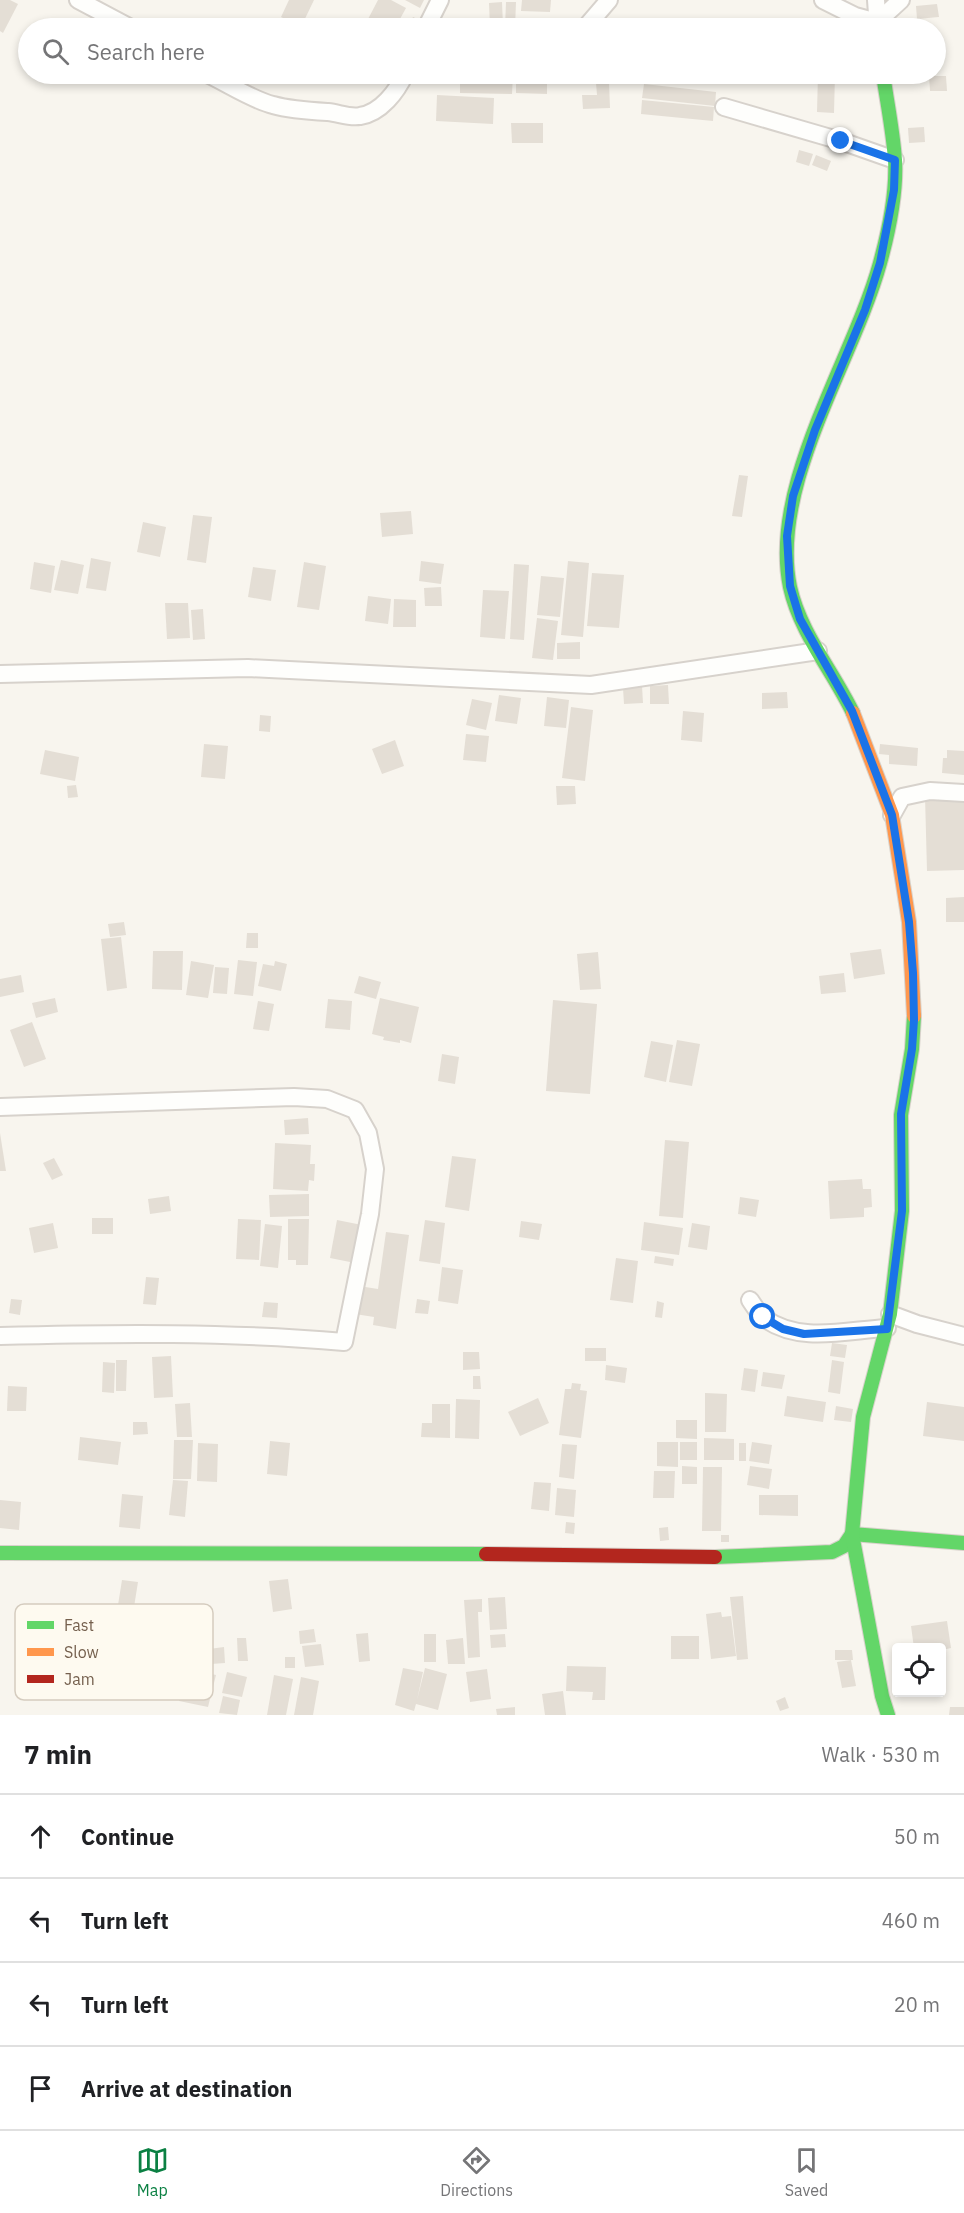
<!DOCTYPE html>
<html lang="en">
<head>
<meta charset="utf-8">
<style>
  :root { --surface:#fff; --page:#f6f6f6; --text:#202124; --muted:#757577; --line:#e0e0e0; --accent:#0b8043 }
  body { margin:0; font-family:"IBM Plex Sans",sans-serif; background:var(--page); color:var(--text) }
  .controls { position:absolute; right:18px; bottom:18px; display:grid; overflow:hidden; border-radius:6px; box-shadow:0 3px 9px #0003 }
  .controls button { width:54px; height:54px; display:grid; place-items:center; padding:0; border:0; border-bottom:2px solid var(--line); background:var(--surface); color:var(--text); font:30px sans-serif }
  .stop { position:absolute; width:18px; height:18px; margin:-14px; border:4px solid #1a73e8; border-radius:50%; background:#fff }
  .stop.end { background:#1a73e8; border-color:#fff; box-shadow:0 2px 6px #0008 }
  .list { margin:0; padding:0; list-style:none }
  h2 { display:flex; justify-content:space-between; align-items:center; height:78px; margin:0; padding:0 24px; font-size:26px }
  h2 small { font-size:20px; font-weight:400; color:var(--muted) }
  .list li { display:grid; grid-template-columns:39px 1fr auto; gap:18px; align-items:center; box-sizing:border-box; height:84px; padding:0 24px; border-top:2px solid var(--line) }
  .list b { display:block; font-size:22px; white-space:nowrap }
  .list em { font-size:20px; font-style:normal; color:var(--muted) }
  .icon { flex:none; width:33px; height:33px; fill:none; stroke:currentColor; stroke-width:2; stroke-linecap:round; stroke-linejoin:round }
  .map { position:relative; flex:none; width:964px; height:1715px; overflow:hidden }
  .search { position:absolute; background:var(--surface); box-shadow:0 3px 9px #0003; left:18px; right:18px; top:18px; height:66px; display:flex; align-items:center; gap:15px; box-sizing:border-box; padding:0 21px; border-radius:33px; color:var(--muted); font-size:22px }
  .sheet { height:414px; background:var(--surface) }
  nav { display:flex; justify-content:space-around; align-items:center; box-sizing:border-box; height:84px; border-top:2px solid var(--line); background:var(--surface); font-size:16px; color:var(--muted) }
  nav a { display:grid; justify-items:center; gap:3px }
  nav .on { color:var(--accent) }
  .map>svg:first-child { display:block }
  .building { fill:#e4ded5 }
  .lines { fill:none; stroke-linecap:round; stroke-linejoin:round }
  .street-casing { stroke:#d7d2cc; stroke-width:20 }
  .fast-casing { stroke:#d8d2cb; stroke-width:16 }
  .slow-casing { stroke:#d8d2cb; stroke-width:16 }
  .jam-casing { stroke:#d8d2cb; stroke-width:16 }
  .street { stroke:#fefefc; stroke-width:16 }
  .fast { stroke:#63d668; stroke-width:14 }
  .slow { stroke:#ff974d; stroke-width:14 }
  .jam { stroke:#b3261e; stroke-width:14 }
  .route { stroke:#1a73e8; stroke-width:8 }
  .key { fill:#fefaf0; stroke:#d5ccbf; stroke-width:1.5 }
  .key-label { font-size:16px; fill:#75604e }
</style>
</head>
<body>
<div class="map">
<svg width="964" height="1715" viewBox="0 0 964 1715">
  <rect width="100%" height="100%" fill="#f8f5ee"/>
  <!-- building -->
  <g class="building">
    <path d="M0 0H10L18 4 3 33 0 31Z"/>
    <path d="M289 0H314L301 27 281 17Z"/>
    <path d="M378 0H391L406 8 395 28H377L366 23Z"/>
    <path d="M405 0H424L420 8Z"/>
    <path d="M522 0H551L550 12 521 11Z"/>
    <path d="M502 2 503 26 490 27 489 3Z"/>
    <path d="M506 2H516L515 28H505Z"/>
    <path d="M937 4 939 17 917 19 916 6Z"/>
    <path d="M413 17 426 23 423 28H408Z"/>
    <path d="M305 21 320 28H301Z"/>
    <path d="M521 25 552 26V28H521Z"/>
    <path d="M463 74H513L512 94 460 93V79H463Z"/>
    <path d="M516 74H547V94L516 93Z"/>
    <path d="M818 74H835L834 113 817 112Z"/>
    <path d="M929 76H946L947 91H930Z"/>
    <path d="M609 82 610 108 583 109 582 95H597L596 83Z"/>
    <path d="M644 84 716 92 715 106 642 98Z"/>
    <path d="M437 95 494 98 493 124 436 121Z"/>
    <path d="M642 100 714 107 713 121 641 114Z"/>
    <path d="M511 123H543V143H512Z"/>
    <path d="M924 127 925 142 909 143 908 128Z"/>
    <path d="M799 150 813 154 809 166 796 162Z"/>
    <path d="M816 155 831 161 827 171 812 165Z"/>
    <path d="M739 475 748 476 742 517 732 516Z"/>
    <path d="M411 511 413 534 382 537 380 513Z"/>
    <path d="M193 515 212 517 206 563 187 560Z"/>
    <path d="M143 522 166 527 160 557 137 552Z"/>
    <path d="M91 558 111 562 106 591 86 588Z"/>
    <path d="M61 560 84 565 78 594 54 590Z"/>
    <path d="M421 561 444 564 441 584 419 581Z"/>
    <path d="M568 561 589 563 583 637 561 635Z"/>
    <path d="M34 562 55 566 51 593 30 589Z"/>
    <path d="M304 562 326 566 319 610 297 607Z"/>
    <path d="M514 564 529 565 524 640 510 639Z"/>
    <path d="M253 567 276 570 271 601 248 597Z"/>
    <path d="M592 573 624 575 619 628 587 626Z"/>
    <path d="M541 576 564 578 560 617 537 615Z"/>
    <path d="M441 587 442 606H425L424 588Z"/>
    <path d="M483 590 509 591 505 639 480 637Z"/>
    <path d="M368 596 391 599 388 624 365 621Z"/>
    <path d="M394 599 416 600V627H393Z"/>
    <path d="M165 603H188L190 638 167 639Z"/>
    <path d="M203 609 205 639 193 640 191 610Z"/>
    <path d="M537 618 558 621 553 660 532 658Z"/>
    <path d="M580 642V659H557V643Z"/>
    <path d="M668 685 669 704H650V686Z"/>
    <path d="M642 686 643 703 624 704 623 688Z"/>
    <path d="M787 692 788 708 762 709V693Z"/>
    <path d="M499 695 521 698 517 724 495 721Z"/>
    <path d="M547 697 569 700 566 728 544 726Z"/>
    <path d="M472 699 492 703 486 730 466 725Z"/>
    <path d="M571 707 593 710 585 781 562 778Z"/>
    <path d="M683 711 704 713 702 742 681 740Z"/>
    <path d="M260 715 271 716 270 732 259 731Z"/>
    <path d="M466 734 489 736 486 762 463 760Z"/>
    <path d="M395 740 404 766 382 774 372 749Z"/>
    <path d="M204 744 228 746 225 779 201 777Z"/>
    <path d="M880 744 918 748 917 766 889 764V755L879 754Z"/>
    <path d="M45 750 79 757 75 781 40 774Z"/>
    <path d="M947 750 964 751V775L942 773 943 758H947Z"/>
    <path d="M76 785 78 797 68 798 67 786Z"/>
    <path d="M556 786H575L576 804 557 805Z"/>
    <path d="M964 795V870L927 871 925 796Z"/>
    <path d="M964 897V922H946V898Z"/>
    <path d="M124 922 126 935 110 937 108 924Z"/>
    <path d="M247 933H258V948H246Z"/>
    <path d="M121 937 127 988 107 991 101 939Z"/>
    <path d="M881 949 885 974 854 979 850 953Z"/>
    <path d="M153 951H183L182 990 152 989Z"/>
    <path d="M598 952 601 989 580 990 577 954Z"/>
    <path d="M238 960 257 962 253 996 234 994Z"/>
    <path d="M191 961 214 965 208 998 186 995Z"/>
    <path d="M275 961 287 964 281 991 258 986 263 964 274 966Z"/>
    <path d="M215 967 229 968 227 994 213 993Z"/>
    <path d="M844 973 846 992 821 994 819 976Z"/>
    <path d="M21 975 24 992 0 997V979Z"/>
    <path d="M359 976 381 982 376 999 354 993Z"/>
    <path d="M55 998 58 1012 36 1018 32 1003Z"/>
    <path d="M380 998 419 1007 411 1043 400 1040V1043L383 1040 384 1037 372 1034Z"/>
    <path d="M328 999 352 1001 350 1030 325 1028Z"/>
    <path d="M553 1000 597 1004 590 1094 546 1091Z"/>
    <path d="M258 1001 274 1004 269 1031 253 1029Z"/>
    <path d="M32 1022 46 1059 24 1067 10 1030Z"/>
    <path d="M677 1040 700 1044 692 1086 669 1082Z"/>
    <path d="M651 1041 673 1045 666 1082 644 1077Z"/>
    <path d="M442 1054 459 1057 455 1084 438 1081Z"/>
    <path d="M308 1118 309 1134 285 1135 284 1120Z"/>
    <path d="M0 1133 6 1171H0Z"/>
    <path d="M665 1140 689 1142 683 1218 659 1216Z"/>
    <path d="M275 1143 311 1145 310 1164H315L314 1181 309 1180 308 1191 273 1189Z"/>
    <path d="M452 1156 476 1159 469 1211 445 1207Z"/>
    <path d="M54 1158 63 1175 52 1180 43 1163Z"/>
    <path d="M862 1179 863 1189H871L872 1207 864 1208V1217L830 1219 828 1181Z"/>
    <path d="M309 1194V1216L270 1217 269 1195Z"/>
    <path d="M169 1196 171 1211 150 1214 148 1199Z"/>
    <path d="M740 1197 759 1200 756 1217 738 1214Z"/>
    <rect x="92" y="1218" width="21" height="16"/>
    <path d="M238 1219 261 1220 259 1260 236 1259Z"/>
    <path d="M288 1219H309L308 1265H296V1260H288Z"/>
    <path d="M337 1220 362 1225 355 1263 330 1258Z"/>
    <path d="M425 1220 445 1223 440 1264 419 1261Z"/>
    <path d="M521 1221 542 1224 539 1240 519 1237Z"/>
    <path d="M644 1222 683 1228 679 1255 641 1250Z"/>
    <path d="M53 1223 58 1248 34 1253 29 1228Z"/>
    <path d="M692 1223 710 1226 707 1250 688 1247Z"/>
    <path d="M265 1224 282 1226 278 1268 260 1266Z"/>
    <path d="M386 1232 409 1235 396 1329 373 1325 374 1317 355 1314 359 1286 378 1289Z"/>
    <path d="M655 1256 674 1259 673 1266 654 1263Z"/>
    <path d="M616 1258 638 1261 633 1303 610 1300Z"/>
    <path d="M442 1267 463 1270 458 1304 438 1301Z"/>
    <path d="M146 1277 159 1278 156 1305 143 1304Z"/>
    <path d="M11 1299 22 1300 20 1315 9 1313Z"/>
    <path d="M417 1299 430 1301 428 1314 415 1313Z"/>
    <path d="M657 1301 664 1303 662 1318 655 1317Z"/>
    <path d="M264 1302 278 1303 277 1318 262 1317Z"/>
    <path d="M832 1343 847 1345 845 1358 830 1356Z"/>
    <rect x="585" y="1348" width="21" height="13"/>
    <path d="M463 1352H479L480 1369 463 1370Z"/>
    <path d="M171 1356 173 1397 154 1398 152 1357Z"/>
    <path d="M116 1360H127L126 1391H116Z"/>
    <path d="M832 1360 844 1362 840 1394 828 1392Z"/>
    <path d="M103 1362 115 1363 114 1393 102 1392Z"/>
    <path d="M606 1365 627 1368 625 1383 605 1380Z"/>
    <path d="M744 1368 758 1370 755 1392 741 1390Z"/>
    <path d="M763 1372 785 1375 782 1389 761 1386Z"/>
    <path d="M473 1376H480L481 1389H473Z"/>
    <path d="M572 1383 581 1384 580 1390 587 1391 581 1438 559 1435 565 1389H571Z"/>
    <path d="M8 1386 27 1387 26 1411H7Z"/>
    <path d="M705 1393 727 1394 726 1432H705Z"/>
    <path d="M787 1396 826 1402 823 1422 784 1416Z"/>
    <path d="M538 1398 549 1423 520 1436 508 1412Z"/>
    <path d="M456 1399 480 1400 479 1439 455 1438Z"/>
    <path d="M927 1402 964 1407V1441L923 1436Z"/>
    <path d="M190 1403 192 1437H177L175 1404Z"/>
    <path d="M432 1404H450V1438L421 1437 422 1423H432Z"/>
    <path d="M836 1406 853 1409 851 1422 834 1420Z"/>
    <path d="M676 1420H697V1439L676 1438Z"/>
    <path d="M133 1422H147L148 1434 133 1435Z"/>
    <path d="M80 1437 121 1442 118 1465 78 1460Z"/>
    <path d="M704 1438 734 1439V1460H704Z"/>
    <path d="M174 1440H193L191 1479H173Z"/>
    <path d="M270 1441 290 1443 287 1476 267 1474Z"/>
    <path d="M657 1442H678V1467L657 1466Z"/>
    <rect x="680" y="1442" width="17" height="18"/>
    <path d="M752 1442 772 1445 769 1464 749 1461Z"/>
    <path d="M198 1443 218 1444 217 1482 197 1481Z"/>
    <rect x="739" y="1443" width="7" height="18"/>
    <path d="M562 1444 577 1445 574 1479 559 1477Z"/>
    <path d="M682 1466 697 1467V1484H682Z"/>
    <path d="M750 1466 772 1469 769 1489 747 1485Z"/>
    <path d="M703 1467H722L721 1531H702Z"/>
    <path d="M654 1471H675L674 1498H653Z"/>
    <path d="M173 1480 188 1481 185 1517 169 1515Z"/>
    <path d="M534 1482 551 1483 549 1511 531 1509Z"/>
    <path d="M557 1488 576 1490 574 1517 555 1515Z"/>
    <path d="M122 1494 143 1496 140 1529 119 1527Z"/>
    <path d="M759 1495H798V1516L759 1515Z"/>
    <path d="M0 1500 21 1502 19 1530 0 1528Z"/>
    <path d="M566 1522 575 1523 574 1534 565 1533Z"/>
    <path d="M668 1527 669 1540 660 1541 659 1528Z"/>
    <rect x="721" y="1535" width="8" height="7"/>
    <path d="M288 1579 292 1609 273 1612 269 1581Z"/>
    <path d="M122 1580 138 1582 134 1607 118 1605Z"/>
    <path d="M743 1596 748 1659 737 1660 730 1597Z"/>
    <path d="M505 1597 507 1629 490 1630 488 1598Z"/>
    <path d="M482 1599V1612H478L480 1657 468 1658 464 1600Z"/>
    <path d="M721 1612 722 1617 731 1616 736 1656 711 1659 706 1614Z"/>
    <path d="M947 1621 951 1648 942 1650V1648H914L911 1626Z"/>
    <path d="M314 1629 316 1642 300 1644 299 1631Z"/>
    <path d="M368 1633 370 1661 359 1662 356 1634Z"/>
    <rect x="424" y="1634" width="12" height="28"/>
    <path d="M505 1634 506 1647 491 1648 490 1635Z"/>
    <rect x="671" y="1636" width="28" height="23"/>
    <path d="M237 1638H246L248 1661H238Z"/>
    <path d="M463 1638 465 1664H448L446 1640Z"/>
    <path d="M321 1644 324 1665 305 1667 302 1646Z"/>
    <path d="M224 1647 225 1663 211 1664 209 1649Z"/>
    <path d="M835 1650H852L853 1660H835Z"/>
    <rect x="285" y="1657" width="10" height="11"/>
    <path d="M851 1660 856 1686 842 1688 837 1662Z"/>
    <path d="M567 1666 606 1667 605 1700H592L593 1692 566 1691Z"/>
    <path d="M186 1668 216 1675 208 1707 179 1701Z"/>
    <path d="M403 1668 423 1672 417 1700 425 1668 447 1674 438 1710 416 1704 414 1711 395 1705Z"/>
    <path d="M487 1669 491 1699 470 1702 466 1672Z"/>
    <path d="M227 1672 247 1677 242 1697 222 1693Z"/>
    <path d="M274 1675 293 1679 286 1715H267Z"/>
    <path d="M301 1677 319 1681 313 1715H294Z"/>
    <path d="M563 1691 566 1715H545L542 1694Z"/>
    <path d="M223 1696 240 1700 237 1715 219 1713Z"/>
    <path d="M785 1697 789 1708 780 1711 776 1701Z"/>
    <path d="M515 1707V1715H497L496 1709Z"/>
    <path d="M950 1707H964V1715H949Z"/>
  </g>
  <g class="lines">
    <!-- street casing -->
    <g class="street-casing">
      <g id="street">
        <path d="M78 0 131 28"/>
        <path d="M823 0 855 16 877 22 901 0"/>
        <path d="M876 0 878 28"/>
        <path d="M426 28 440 0"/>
        <path d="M585 28 609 0"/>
        <path d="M207 74C227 83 252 100 273 105 291 110 310 111 328 112 339 113 349 118 360 116 381 113 397 91 405 74"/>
        <path d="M724 107 841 141 895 160"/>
        <path d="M0 674 248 668 591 685 818 651"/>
        <path d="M892 815 902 797 930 791 964 793"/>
        <path d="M0 1107 294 1097 327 1099 355 1110 368 1133 375 1169 370 1214 344 1342C230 1332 115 1333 0 1336"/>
        <path d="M750 1300C754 1306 759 1314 764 1318 799 1344 847 1330 887 1328"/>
        <path d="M890 1314 917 1324 964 1336"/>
      </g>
    </g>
    <!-- fast casing -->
    <g class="fast-casing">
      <g id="fast">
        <path d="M853 713C833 671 800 633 790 587 769 485 853 361 880 263 889 230 897 194 895 160 893 131 887 102 883 74"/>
        <path d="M0 1553 486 1554"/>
        <path d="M715 1557 832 1552 844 1546 852 1534 964 1543"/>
        <path d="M888 1715 882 1696 852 1534 863 1417 890 1314 902 1211 901 1115 912 1049 914 1016"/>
      </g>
    </g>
    <!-- slow casing -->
    <g class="slow-casing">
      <path id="slow" d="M853 713 892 815 909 922 914 1016"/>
    </g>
    <!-- jam casing -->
    <g class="jam-casing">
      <path id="jam" d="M486 1554 715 1557"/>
    </g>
    <!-- street -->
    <use href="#street" class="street"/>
    <!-- fast -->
    <use href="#fast" class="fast"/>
    <!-- slow -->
    <use href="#slow" class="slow"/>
    <!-- jam -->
    <use href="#jam" class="jam"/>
  </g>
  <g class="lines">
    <!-- route -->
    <path class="route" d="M763 1317 783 1329 804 1334 887 1329 902 1211 901 1114 912 1049 914 1020 913 973 909 922 892 815 852 711 800 619 790 586 787 536 793 496 815 430 865 310 880 263 894 190 895 160 841 141"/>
  </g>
  <!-- legend -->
  <rect x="15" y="1604" width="198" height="96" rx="9" class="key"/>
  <rect x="27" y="1621" width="27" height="8" fill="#63d668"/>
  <rect x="27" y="1648" width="27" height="8" fill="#ff974d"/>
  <rect x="27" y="1675" width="27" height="8" fill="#b3261e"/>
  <g class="key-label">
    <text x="64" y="1631">Fast</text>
    <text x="64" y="1658">Slow</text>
    <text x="64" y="1685">Jam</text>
  </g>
</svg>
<div class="controls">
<button><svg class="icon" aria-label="locate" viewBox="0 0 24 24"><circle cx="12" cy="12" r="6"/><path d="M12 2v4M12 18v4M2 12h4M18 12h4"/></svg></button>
</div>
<div class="stop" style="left:763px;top:1317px"></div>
<div class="stop end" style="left:841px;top:141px"></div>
<div class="search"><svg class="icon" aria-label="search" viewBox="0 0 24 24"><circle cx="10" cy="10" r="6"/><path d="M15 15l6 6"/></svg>Search here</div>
</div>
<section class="sheet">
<h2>7 min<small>Walk · 530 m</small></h2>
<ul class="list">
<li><svg class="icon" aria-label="ahead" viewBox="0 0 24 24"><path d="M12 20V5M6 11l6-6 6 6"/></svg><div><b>Continue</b></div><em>50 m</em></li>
<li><svg class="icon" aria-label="left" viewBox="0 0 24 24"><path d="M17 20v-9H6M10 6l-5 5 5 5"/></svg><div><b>Turn left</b></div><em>460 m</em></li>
<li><svg class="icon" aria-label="left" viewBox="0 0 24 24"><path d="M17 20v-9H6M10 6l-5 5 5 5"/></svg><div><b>Turn left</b></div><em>20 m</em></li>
<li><svg class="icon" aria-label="arrive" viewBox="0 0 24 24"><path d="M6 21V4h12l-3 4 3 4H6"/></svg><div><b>Arrive at destination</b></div></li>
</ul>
</section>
<nav>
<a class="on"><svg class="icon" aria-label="map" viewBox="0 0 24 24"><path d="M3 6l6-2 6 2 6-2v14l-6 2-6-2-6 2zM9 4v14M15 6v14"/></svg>Map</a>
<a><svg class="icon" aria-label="directions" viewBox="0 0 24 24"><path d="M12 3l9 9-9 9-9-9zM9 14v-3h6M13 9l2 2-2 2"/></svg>Directions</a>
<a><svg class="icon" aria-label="saved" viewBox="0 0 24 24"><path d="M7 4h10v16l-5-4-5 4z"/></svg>Saved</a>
</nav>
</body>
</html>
